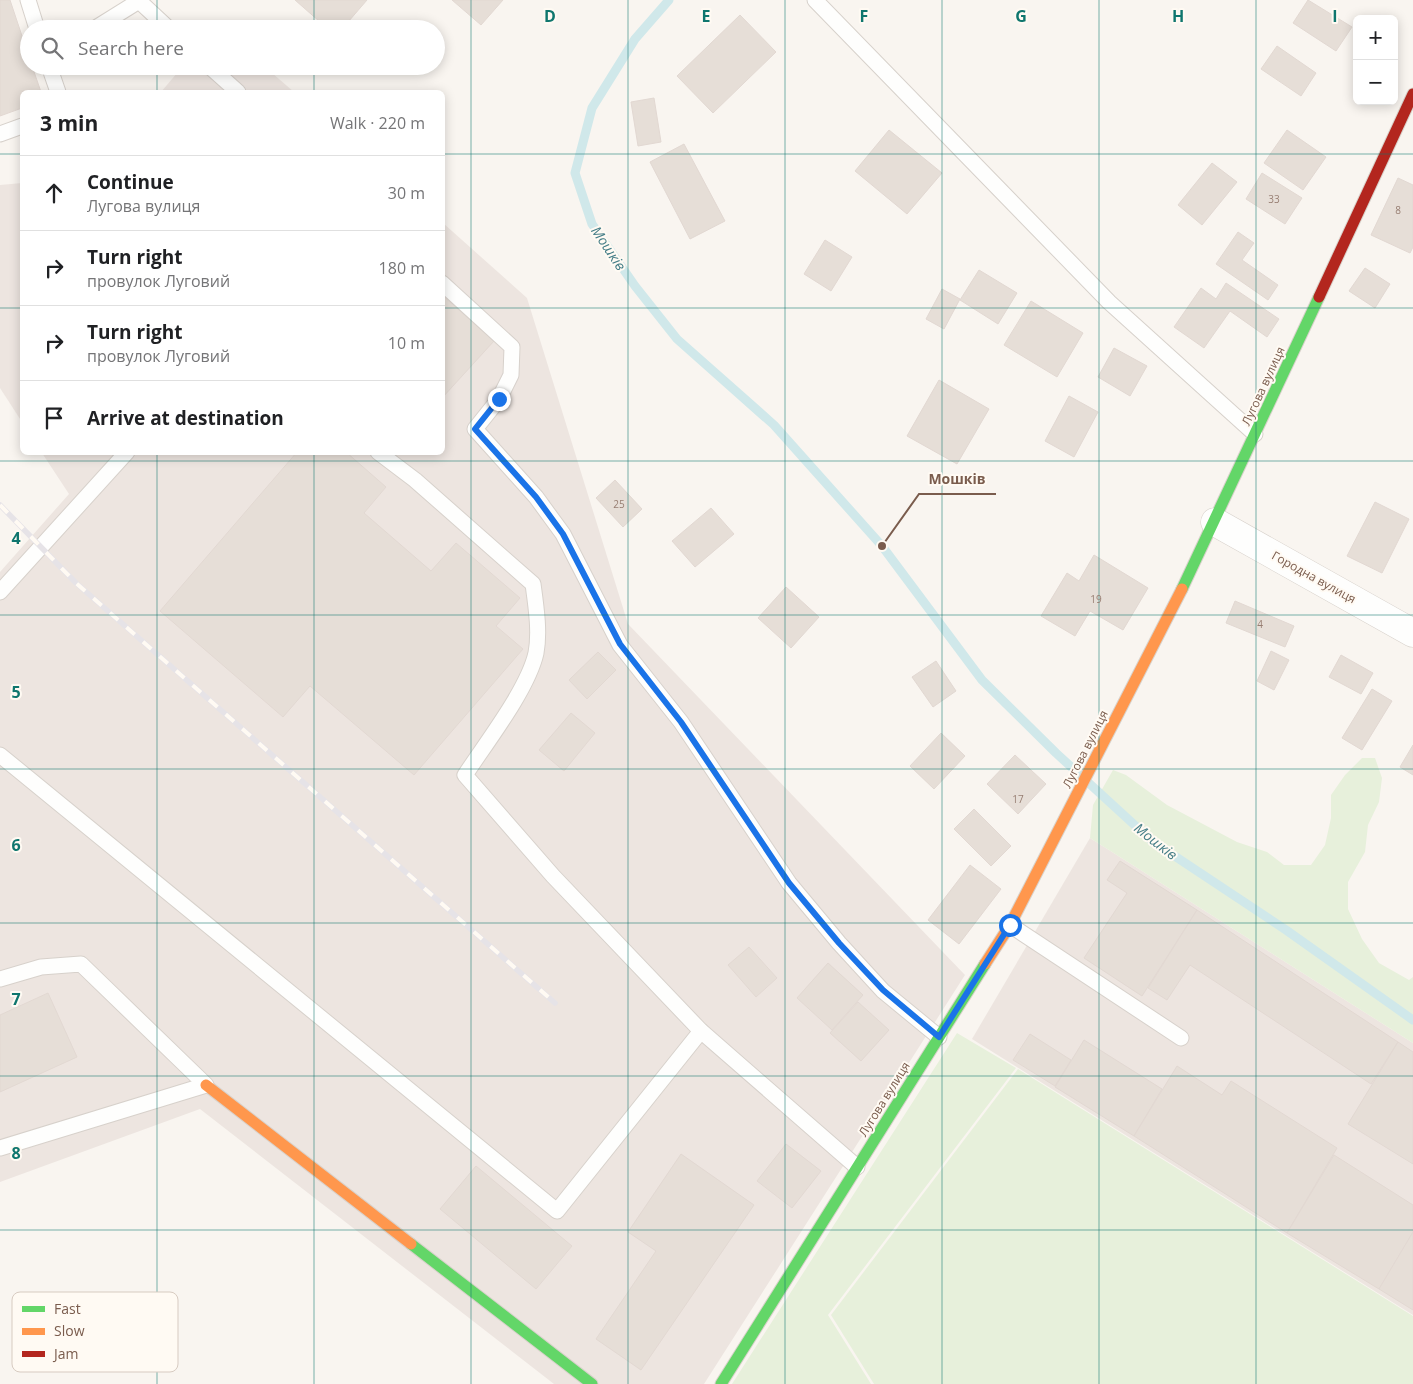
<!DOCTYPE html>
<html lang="en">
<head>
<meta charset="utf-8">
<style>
  :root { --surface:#fff; --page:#f6f6f6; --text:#202124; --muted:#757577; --line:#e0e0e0 }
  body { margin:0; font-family:"Open Sans",sans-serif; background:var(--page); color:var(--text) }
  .controls { position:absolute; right:15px; top:15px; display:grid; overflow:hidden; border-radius:8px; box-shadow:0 2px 12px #0003 }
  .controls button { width:45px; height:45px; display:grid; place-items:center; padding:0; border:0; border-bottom:1px solid var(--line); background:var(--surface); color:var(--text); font:25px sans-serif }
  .stop { position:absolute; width:15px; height:15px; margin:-11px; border:4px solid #1a73e8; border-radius:50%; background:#fff }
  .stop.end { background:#1a73e8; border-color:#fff; box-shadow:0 1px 5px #0008 }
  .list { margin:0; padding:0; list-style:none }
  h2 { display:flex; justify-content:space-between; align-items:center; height:65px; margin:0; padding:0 20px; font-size:21px }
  h2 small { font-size:16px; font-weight:400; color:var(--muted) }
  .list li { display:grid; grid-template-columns:32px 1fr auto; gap:15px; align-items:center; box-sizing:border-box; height:75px; padding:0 20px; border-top:1px solid var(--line) }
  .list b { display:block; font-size:19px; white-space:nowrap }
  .list p { margin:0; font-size:16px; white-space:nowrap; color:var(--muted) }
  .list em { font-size:16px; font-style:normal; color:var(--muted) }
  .icon { flex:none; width:28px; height:28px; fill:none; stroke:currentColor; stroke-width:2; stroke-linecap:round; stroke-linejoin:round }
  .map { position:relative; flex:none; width:1413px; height:1384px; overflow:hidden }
  .search { position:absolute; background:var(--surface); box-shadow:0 2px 12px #0003; left:20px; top:20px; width:425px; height:55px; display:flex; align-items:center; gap:12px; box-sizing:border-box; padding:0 18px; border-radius:28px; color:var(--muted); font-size:19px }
  .panel { position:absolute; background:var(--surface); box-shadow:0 2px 12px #0003; left:20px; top:90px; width:425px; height:365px; border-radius:8px }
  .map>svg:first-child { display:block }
  .industrial { fill:#ede5e0 }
  .green { fill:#e7f0db }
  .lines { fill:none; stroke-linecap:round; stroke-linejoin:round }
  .stream { stroke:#d0e8ea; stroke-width:9 }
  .building { fill:#e6ded7; stroke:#e2d8d2 }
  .lane-casing { stroke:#d7d1cb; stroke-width:17 }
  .street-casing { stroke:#d7d1cb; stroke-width:29 }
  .fast-casing { stroke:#d9d2cb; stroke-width:13 }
  .slow-casing { stroke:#d9d2cb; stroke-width:13 }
  .jam-casing { stroke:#d9d2cb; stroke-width:13 }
  .lane { stroke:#fefefd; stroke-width:15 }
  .street { stroke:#fefefd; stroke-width:28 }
  .fast { stroke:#63d668; stroke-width:11 }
  .slow { stroke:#ff974d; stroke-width:11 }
  .jam { stroke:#b3261e; stroke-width:11 }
  .rail-casing { stroke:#e6e3e7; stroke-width:5.5 }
  .rail { stroke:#fffaf3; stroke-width:4; stroke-dasharray:11; stroke-linecap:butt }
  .route { stroke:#1a73e8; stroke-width:6 }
  .grid { fill:none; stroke:#0f766e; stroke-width:1; stroke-opacity:0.55 }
  .labels { text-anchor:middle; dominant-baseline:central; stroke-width:4; stroke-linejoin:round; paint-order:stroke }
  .number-label { font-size:10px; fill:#977e72 }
  .street-label { font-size:12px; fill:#7a5c4d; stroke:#fffaf3 }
  .water-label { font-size:14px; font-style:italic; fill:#437c86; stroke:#fffaf3 }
  .key { fill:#fffaf3; stroke:#d7cbc1; stroke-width:1 }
  .key-label { font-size:14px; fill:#7a5c4d }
  .grid-label { font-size:16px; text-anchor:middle; font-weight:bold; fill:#0f766e; stroke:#fffaf3; stroke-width:4; stroke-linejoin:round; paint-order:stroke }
  .leader { fill:none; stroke:#7a5c4d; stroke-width:2 }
  .callout-dot { fill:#7a5c4d; stroke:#fffaf3; stroke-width:2 }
  .callout-label { font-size:14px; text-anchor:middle; font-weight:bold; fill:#7a5c4d; stroke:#fffaf3; stroke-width:4; stroke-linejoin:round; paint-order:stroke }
</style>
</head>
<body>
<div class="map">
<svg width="1413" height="1384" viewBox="0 0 1413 1384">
  <rect width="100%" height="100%" fill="#f9f5f0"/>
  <!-- industrial -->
  <g class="industrial">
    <path d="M183 66H264L294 92H161Z"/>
    <path d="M22 183V422L0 388V185Z"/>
    <path d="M443 223 527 298 628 624 965 975 704 1384H554L200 1109 0 1182V572L69 494 42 453 442 452Z"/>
    <path d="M1090 838 1413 1043V1315L972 1039Z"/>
  </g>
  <!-- green -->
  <g class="green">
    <path d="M1362 758H1375L1382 778 1379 802 1368 825 1365 852 1348 882V909L1362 939 1379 963 1409 980 1413 977V1043L1090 838 1093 805 1113 770 1126 775 1167 805 1237 842 1267 852 1284 865H1311L1325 845 1331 818V795L1345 775Z"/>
    <path d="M957 1033 1016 1068 828 1315 871 1384H732Z"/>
    <path d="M1018 1069 1413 1316V1384H874L831 1315Z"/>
  </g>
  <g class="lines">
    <!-- stream -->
    <path class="stream" d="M669 0 635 39 592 108 575 173 592 224 635 286 677 339 774 425 882 546 982 680 1056 753 1152 841 1286 930 1413 1020"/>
  </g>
  <!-- building -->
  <g class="building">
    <path d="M0 0H10L29 57V66H32L41 92H22V108L0 116Z"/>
    <path d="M295 0H367L342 29H328Z"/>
    <path d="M452 0H503L481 25Z"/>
    <path d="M1308 0 1352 27 1336 51 1293 23Z"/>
    <path d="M740 15 776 52 713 113 677 76Z"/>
    <path d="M1277 46 1316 73 1301 96 1261 69Z"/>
    <path d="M654 98 661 142 638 146 631 102Z"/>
    <path d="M889 130 942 173 907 214 855 171Z"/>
    <path d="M1287 130 1326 157 1303 190 1264 163Z"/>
    <path d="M684 144 725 221 690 239 650 162Z"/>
    <path d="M1212 163 1237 182 1202 225 1178 205Z"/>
    <path d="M1262 173 1302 198 1285 224 1246 199Z"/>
    <path d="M1398 178 1413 185V247L1410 253 1371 235Z"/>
    <path d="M1238 232 1254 243 1242 260 1278 285 1268 300 1216 264Z"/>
    <path d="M825 240 852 257 831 291 804 274Z"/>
    <path d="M1365 268 1390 284 1375 308 1349 291Z"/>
    <path d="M979 270 1017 293 998 324 960 300Z"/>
    <path d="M1226 283 1279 319 1267 337 1230 311 1204 348 1174 327 1201 288 1216 299Z"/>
    <path d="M942 289 960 299 944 329 926 319Z"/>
    <path d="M442 295 494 341 442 398Z"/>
    <path d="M1031 301 1083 333 1057 377 1004 345Z"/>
    <path d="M1114 348 1147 366 1130 396 1098 377Z"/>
    <path d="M939 380 989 409 957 464 907 436Z"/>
    <path d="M1069 396 1098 412 1074 457 1045 441Z"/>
    <path d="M297 452H346L386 487 364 513 431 571 456 543 520 598 496 626 523 649 414 775 310 686 283 717 160 611Z"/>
    <path d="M615 480 642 509 623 527 596 498Z"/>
    <path d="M1375 502 1409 519 1382 573 1347 556Z"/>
    <path d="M711 508 734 534 695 567 672 541Z"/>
    <path d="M1094 555 1148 588 1123 630 1090 611 1075 636 1041 616 1067 573 1079 581Z"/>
    <path d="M786 587 819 617 791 648 758 618Z"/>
    <path d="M1235 601 1294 626 1285 647 1226 623Z"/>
    <path d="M1271 651 1289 660 1274 690 1257 681Z"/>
    <path d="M598 652 616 670 587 699 569 680Z"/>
    <path d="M1341 655 1373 673 1361 694 1329 677Z"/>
    <path d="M936 661 956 691 933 707 912 677Z"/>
    <path d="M1372 689 1392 701 1362 750 1342 738Z"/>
    <path d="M571 713 595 733 564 771 539 750Z"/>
    <path d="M941 733 965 756 934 789 910 766Z"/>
    <path d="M1413 745V775L1400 767Z"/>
    <path d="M1015 755 1046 784 1018 814 987 784Z"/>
    <path d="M974 809 1011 846 991 866 954 829Z"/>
    <path d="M1120 861 1197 910 1142 996 1084 958 1127 893 1107 880Z"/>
    <path d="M970 865 1001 889 959 944 928 920Z"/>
    <path d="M1197 910 1398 1042 1371 1084 1190 965 1167 1000 1148 988Z"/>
    <path d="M749 947 777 978 756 997 728 965Z"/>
    <path d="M828 963 863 995 832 1030 797 998Z"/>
    <path d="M48 993 77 1057 0 1092V1015Z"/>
    <path d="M858 1002 889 1030 861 1061 830 1033Z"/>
    <path d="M1030 1034 1071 1060 1055 1086 1013 1060Z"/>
    <path d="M1084 1040 1162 1089 1134 1136 1055 1087Z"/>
    <path d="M1398 1042 1413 1052V1164L1348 1124Z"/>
    <path d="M1177 1066 1222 1095 1231 1081 1337 1148 1287 1233 1134 1136Z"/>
    <path d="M786 1144 821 1171 792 1208 757 1181Z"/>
    <path d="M681 1154 754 1205 641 1370 596 1339 656 1251 628 1232Z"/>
    <path d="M1334 1155 1413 1205V1232L1379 1289 1287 1233Z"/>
    <path d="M476 1166 572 1246 536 1289 440 1209Z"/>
    <path d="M1413 1232V1310L1379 1289Z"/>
  </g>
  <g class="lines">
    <!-- lane casing -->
    <g class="lane-casing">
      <g id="lane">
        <path d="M28 0 37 29"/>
        <path d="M138 0 169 29"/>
        <path d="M815 0 1109 302 1255 434"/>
        <path d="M94 29 139 1"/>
        <path d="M49 66 58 92"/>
        <path d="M209 66 238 92"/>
        <path d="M0 134 22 126"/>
        <path d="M442 283 512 347 511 375 499 399 475 429 536 497 563 534 620 645 681 722 789 883 839 943 883 991 939 1037"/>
        <path d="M378 452 415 480 533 584C536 606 540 632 536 653 528 689 486 743 465 775L553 876 701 1031 857 1167"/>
        <path d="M0 592 127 452"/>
        <path d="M0 755 557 1211 701 1031"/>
        <path d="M1010 925 1181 1038"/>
        <path d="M0 979 41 967 81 964 206 1085 0 1148"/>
      </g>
    </g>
    <!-- street casing -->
    <g class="street-casing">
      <path id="street" d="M1215 522 1413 633"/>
    </g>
    <!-- fast casing -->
    <g class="fast-casing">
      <g id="fast">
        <path d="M1182 589 1319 297"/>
        <path d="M411 1244 592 1384"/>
        <path d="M721 1384 985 964"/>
      </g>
    </g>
    <!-- slow casing -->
    <g class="slow-casing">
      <g id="slow">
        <path d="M985 964 1010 925 1182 589"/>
        <path d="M206 1085 411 1244"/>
      </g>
    </g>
    <!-- jam casing -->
    <g class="jam-casing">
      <path id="jam" d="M1319 297 1413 94"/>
    </g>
    <!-- lane -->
    <use href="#lane" class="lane"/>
    <!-- street -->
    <use href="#street" class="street"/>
    <!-- fast -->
    <use href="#fast" class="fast"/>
    <!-- slow -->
    <use href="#slow" class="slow"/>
    <!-- jam -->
    <use href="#jam" class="jam"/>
    <!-- rail casing -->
    <g class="rail-casing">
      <path id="rail" d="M0 505 76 583 555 1003"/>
    </g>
    <!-- rail -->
    <use href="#rail" class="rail"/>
  </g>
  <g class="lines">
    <!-- route -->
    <path class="route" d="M499 399 475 429 536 497 563 534 620 644 681 722 789 883 839 943 883 990 939 1037 1010 925"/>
  </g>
  <!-- grid -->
  <path class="grid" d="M157 0V29M314 0V29M471 0V1384M628 0V1384M785 0V1384M942 0V1384M1099 0V1384M1256 0V1384M157 66V92M314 66V92M0 154H22M442 154H1413M0 308H22M442 308H1413M157 452V1384M314 452V1384M0 461H1413M0 615H1413M0 769H1413M0 923H1413M0 1076H1413M0 1230H1413"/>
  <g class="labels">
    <!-- number labels -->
    <g class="number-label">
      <text x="1274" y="199">33</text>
      <text x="1398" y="210">8</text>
      <text x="619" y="504">25</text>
      <text x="1096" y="599">19</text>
      <text x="1260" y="624">4</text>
      <text x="1018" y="799">17</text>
    </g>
    <!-- street labels -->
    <g class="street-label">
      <text transform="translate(1263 386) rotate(-65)">Лугова вулиця</text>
      <text transform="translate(1314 577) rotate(29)">Городна вулиця</text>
      <text transform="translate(1085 749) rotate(-63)">Лугова вулиця</text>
      <text transform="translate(884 1099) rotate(-58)">Лугова вулиця</text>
    </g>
    <!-- water labels -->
    <g class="water-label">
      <text transform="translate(609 248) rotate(56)">Мошків</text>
      <text transform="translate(1156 841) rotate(38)">Мошків</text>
    </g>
  </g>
  <!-- legend -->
  <rect x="12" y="1292" width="166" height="80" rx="8" class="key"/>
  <rect x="22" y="1306" width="23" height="6" fill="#63d668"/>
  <rect x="22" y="1328" width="23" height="7" fill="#ff974d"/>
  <rect x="22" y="1351" width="23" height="6" fill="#b3261e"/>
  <g class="key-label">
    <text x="54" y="1314">Fast</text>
    <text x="54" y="1336">Slow</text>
    <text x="54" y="1359">Jam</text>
  </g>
  <g class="grid-label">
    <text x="550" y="22">D</text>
    <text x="706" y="22">E</text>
    <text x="864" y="22">F</text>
    <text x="1021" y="22">G</text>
    <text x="1178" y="22">H</text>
    <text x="1335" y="22">I</text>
    <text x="16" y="544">4</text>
    <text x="16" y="698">5</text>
    <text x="16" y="851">6</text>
    <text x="16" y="1005">7</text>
    <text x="16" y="1159">8</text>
  </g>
  <!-- callouts -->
  <path class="leader" d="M882 546L919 494H996"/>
  <circle class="callout-dot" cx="882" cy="546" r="5"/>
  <g class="callout-label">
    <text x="957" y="484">Мошків</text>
  </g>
</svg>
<div class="controls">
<button>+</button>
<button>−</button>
</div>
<div class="stop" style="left:1010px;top:925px"></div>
<div class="stop end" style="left:499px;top:399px"></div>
<div class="search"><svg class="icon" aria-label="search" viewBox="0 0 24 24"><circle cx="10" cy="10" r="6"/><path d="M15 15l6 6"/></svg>Search here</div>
<section class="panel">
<h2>3 min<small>Walk · 220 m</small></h2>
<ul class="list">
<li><svg class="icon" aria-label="ahead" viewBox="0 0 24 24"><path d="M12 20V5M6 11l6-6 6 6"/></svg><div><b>Continue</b><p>Лугова вулиця</p></div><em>30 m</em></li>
<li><svg class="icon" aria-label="right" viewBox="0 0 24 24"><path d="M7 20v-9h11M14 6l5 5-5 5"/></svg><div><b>Turn right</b><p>провулок Луговий</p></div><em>180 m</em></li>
<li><svg class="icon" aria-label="right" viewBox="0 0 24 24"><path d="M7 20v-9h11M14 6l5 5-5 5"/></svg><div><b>Turn right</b><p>провулок Луговий</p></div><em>10 m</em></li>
<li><svg class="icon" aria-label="arrive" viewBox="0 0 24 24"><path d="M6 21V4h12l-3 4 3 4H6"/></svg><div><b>Arrive at destination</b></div></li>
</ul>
</section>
</div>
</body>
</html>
